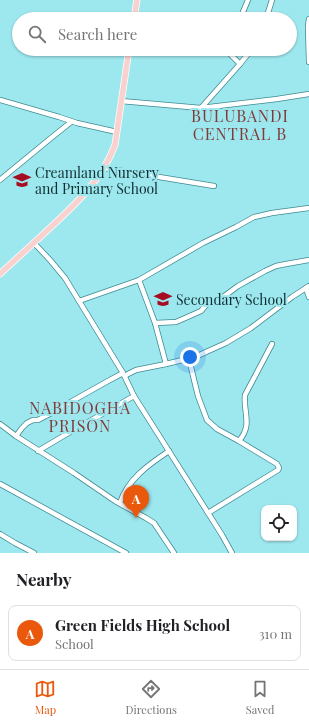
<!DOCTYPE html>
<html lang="en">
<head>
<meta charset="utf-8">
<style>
  :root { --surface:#fff; --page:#f2f2f2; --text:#202124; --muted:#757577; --line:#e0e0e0; --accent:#ea580c }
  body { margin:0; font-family:"Playfair Display",serif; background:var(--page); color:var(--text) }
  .controls { position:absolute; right:12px; bottom:12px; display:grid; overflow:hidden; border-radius:8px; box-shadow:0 1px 3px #0004 }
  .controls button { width:36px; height:36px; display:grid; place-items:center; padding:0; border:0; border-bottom:1px solid var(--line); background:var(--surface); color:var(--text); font:20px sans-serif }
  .you { position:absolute; left:190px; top:357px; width:14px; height:14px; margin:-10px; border:3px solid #fff; border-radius:50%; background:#1a73e8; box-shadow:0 0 0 6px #1a73e833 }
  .badge { display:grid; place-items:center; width:26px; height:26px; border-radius:50%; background:var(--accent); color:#fff; font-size:13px; font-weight:700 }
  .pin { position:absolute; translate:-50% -33px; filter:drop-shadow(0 1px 2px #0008) }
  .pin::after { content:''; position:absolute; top:21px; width:14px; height:12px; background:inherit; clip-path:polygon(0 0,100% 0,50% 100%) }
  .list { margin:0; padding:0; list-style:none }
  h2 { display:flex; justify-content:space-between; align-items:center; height:52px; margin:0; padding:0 16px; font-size:17px }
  h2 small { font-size:13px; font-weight:400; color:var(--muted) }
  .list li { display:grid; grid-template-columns:26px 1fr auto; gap:12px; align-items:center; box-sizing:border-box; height:56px; margin:0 8px 8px; padding:0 8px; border:1px solid var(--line); border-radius:8px }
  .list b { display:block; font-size:15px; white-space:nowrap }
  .list p { margin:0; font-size:13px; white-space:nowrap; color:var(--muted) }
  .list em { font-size:13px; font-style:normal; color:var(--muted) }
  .icon { flex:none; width:22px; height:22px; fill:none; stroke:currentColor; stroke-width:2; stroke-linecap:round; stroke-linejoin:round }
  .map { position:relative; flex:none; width:309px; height:553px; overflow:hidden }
  .search { position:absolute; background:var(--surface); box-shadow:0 1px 3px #0004; left:12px; right:12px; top:12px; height:44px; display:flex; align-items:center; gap:10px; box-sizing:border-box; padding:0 14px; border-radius:22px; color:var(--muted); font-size:15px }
  .sheet { height:116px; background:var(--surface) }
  nav { display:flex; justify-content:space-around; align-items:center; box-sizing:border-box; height:56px; border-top:1px solid var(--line); background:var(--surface); font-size:11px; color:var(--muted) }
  nav a { display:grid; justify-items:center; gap:2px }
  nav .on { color:var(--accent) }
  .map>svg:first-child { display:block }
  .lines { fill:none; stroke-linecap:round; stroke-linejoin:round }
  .minor-casing { stroke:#3f8a91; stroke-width:6 }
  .major-casing { stroke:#fff; stroke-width:7 }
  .minor { stroke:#fff; stroke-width:4.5 }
  .major { stroke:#f9d1cf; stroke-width:5.5 }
  .labels { text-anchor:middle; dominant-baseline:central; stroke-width:4; stroke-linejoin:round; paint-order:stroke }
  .poi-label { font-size:14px; fill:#102f32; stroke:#9de7ee; text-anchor:start }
  .quarter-label { font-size:16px; letter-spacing:1px; fill:#823a39; stroke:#9de7ee }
</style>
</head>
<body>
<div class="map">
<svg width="309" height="553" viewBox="0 0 309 553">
  <rect width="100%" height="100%" fill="#9de7ee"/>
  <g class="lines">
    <!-- minor casing -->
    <g class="minor-casing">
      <g id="minor">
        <path d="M240 19 248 0"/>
        <path d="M266 19 272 0"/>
        <path d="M309 19 308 26 309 62"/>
        <path d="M227 49V51L240 64"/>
        <path d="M0 100 59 117 77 123 117 132"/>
        <path d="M121 101 201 108 277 99 309 94"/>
        <path d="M201 108 240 64 252 49"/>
        <path d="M104 168 214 186"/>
        <path d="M0 180 51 138 71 122"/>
        <path d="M34 243 50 260 65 278 123 373 134 396 222 535 232 553"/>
        <path d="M139 280 155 323 166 364"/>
        <path d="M306 288 309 297"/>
        <path d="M79 301 139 280 203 243 236 227 254 217 272 213 309 208"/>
        <path d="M155 323 176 322 192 315 201 311 206 305 219 300 238 286 265 271 276 266 286 264 309 260"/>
        <path d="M189 359 198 396 207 420 217 429 239 441 277 464 279 468 278 470 208 513"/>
        <path d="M125 376 128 374 136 370 166 364 195 357 226 343 251 328 292 297 309 286"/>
        <path d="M0 424 16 436 74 473 115 501 146 518 154 523 174 553"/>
        <path d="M16 436 22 428 27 423 33 420H38L59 409 67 404 108 381 123 373"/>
        <path d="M239 441C253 424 243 413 245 395L272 344"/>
        <path d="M38 451 65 435 134 396"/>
        <path d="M0 484 2 485 126 553"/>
        <path d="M120 503C128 479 148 465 169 451"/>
        <path d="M0 534 15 543 34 553"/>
      </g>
    </g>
    <!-- major casing -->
    <g class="major-casing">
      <g id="major">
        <path d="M134 19 137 0"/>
        <path d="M0 274C17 258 35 242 52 226 78 202 102 179 115 145L129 49"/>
      </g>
    </g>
    <!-- minor -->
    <use href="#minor" class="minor"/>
    <!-- major -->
    <use href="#major" class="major"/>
  </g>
  <!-- icons -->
  <defs>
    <g id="school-bare" transform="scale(1.38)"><path d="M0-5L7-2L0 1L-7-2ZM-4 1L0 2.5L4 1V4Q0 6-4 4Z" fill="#a60d23" stroke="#9de7ee" stroke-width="2.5" paint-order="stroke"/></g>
  </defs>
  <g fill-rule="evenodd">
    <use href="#school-bare" x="22" y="180"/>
    <use href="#school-bare" x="163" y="299"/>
  </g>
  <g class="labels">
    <!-- poi labels -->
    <g class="poi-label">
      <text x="35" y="172">Creamland Nursery<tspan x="35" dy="16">and Primary School</tspan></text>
      <text x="176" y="299">Secondary School</text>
    </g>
    <!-- quarter labels -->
    <g class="quarter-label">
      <text x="240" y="115">BULUBANDI<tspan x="240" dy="18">CENTRAL B</tspan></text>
      <text x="80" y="407">NABIDOGHA<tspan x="80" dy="18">PRISON</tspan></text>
    </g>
  </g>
</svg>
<div class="controls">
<button><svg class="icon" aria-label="locate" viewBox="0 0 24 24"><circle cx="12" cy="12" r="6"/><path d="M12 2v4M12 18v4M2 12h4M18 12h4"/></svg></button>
</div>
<div class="you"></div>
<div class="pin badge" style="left:136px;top:518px">A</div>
<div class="search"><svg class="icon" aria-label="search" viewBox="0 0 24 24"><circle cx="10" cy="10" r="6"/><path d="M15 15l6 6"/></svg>Search here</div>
</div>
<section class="sheet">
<h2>Nearby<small></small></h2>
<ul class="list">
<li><span class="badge">A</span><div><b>Green Fields High School</b><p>School</p></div><em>310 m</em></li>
</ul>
</section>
<nav>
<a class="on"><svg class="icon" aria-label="map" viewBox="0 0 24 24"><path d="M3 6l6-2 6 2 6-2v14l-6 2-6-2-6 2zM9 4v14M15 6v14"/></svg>Map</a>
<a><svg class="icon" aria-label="directions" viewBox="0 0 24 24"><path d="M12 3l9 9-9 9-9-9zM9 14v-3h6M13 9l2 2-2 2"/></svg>Directions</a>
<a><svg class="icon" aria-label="saved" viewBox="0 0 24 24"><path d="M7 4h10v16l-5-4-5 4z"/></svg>Saved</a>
</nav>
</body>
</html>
